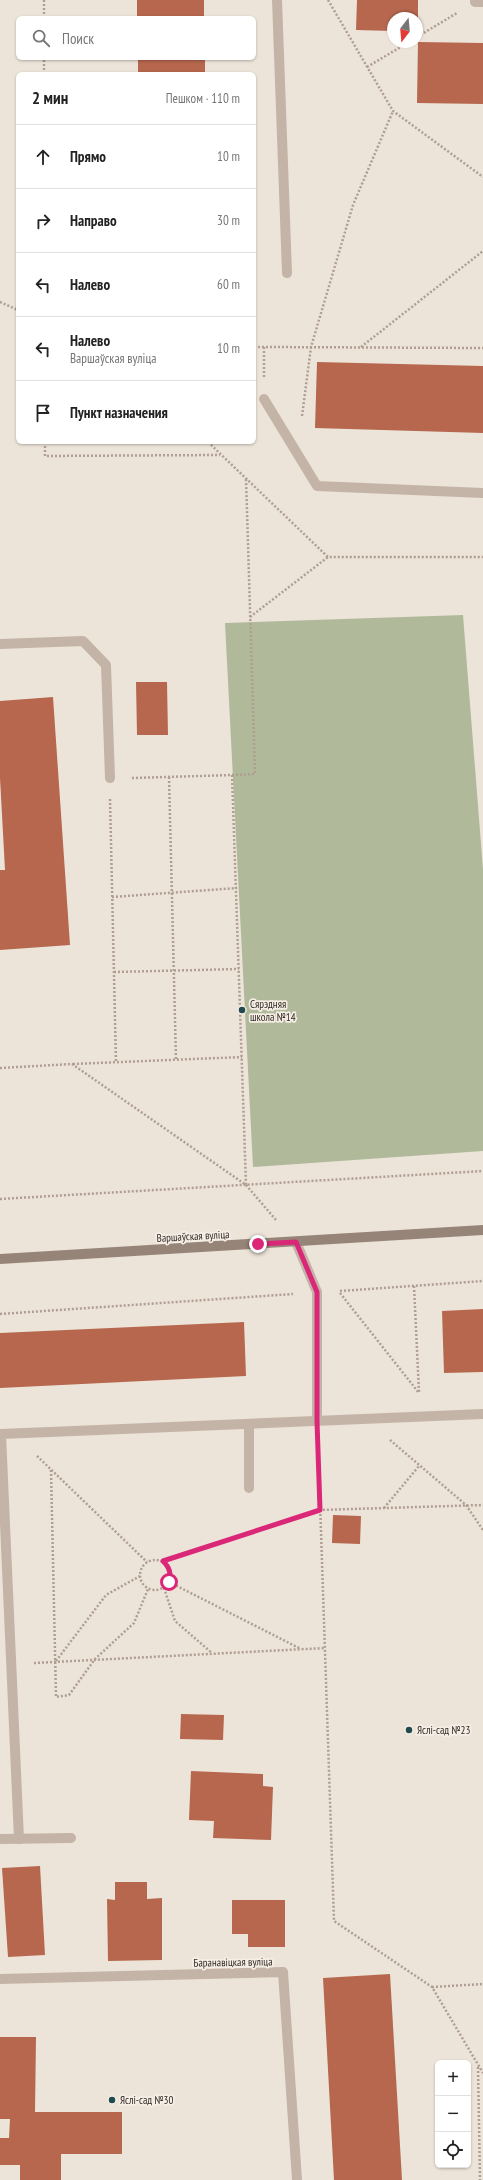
<!DOCTYPE html>
<html lang="ru">
<head>
<meta charset="utf-8">
<style>
  :root { --surface:#fff; --page:#f6f6f6; --text:#222; --muted:#767676; --line:#e0e0e0 }
  body { margin:0; font-family:"PT Sans Narrow",sans-serif; background:var(--page); color:var(--text) }
  .controls { position:absolute; right:12px; bottom:12px; display:grid; overflow:hidden; border-radius:6px; box-shadow:0 1px 3px #0004 }
  .controls button { width:36px; height:36px; display:grid; place-items:center; padding:0; border:0; border-bottom:1px solid var(--line); background:var(--surface); color:var(--text); font:20px sans-serif }
  .compass { position:absolute; left:387px; top:12px; width:36px; height:36px; border-radius:50%; background:var(--surface); box-shadow:0 1px 3px #0004; rotate:196deg }
  .stop { position:absolute; width:12px; height:12px; margin:-9px; border:3px solid #db2777; border-radius:50%; background:#fff }
  .stop.end { background:#db2777; border-color:#fff; box-shadow:0 1px 4px #0008 }
  .list { margin:0; padding:0; list-style:none }
  h2 { display:flex; justify-content:space-between; align-items:center; height:52px; margin:0; padding:0 16px; font-size:17px }
  h2 small { font-size:13px; font-weight:400; color:var(--muted) }
  .list li { display:grid; grid-template-columns:26px 1fr auto; gap:12px; align-items:center; box-sizing:border-box; height:64px; padding:0 16px; border-top:1px solid var(--line) }
  .list b { display:block; font-size:15px; white-space:nowrap }
  .list p { margin:0; font-size:13px; white-space:nowrap; color:var(--muted) }
  .list em { font-size:13px; font-style:normal; color:var(--muted) }
  .icon { flex:none; width:22px; height:22px; fill:none; stroke:currentColor; stroke-width:2; stroke-linecap:round; stroke-linejoin:round }
  .map { position:relative; flex:none; width:483px; height:2180px; overflow:hidden }
  .search { position:absolute; background:var(--surface); box-shadow:0 1px 3px #0004; left:16px; top:16px; width:240px; height:44px; display:flex; align-items:center; gap:10px; box-sizing:border-box; padding:0 14px; border-radius:6px; color:var(--muted); font-size:15px }
  .panel { position:absolute; background:var(--surface); box-shadow:0 1px 3px #0004; left:16px; top:72px; width:240px; height:372px; border-radius:6px }
  .map>svg:first-child { display:block }
  .pitch { fill:#b0ba9b }
  .building { fill:#b6674e }
  .lines { fill:none; stroke-linecap:round; stroke-linejoin:round }
  .path { stroke:#af9e91; stroke-width:2.5; stroke-dasharray:2 2; stroke-linecap:butt }
  .lane { stroke:#c4b4a7; stroke-width:10 }
  .street { stroke:#c4b4a7; stroke-width:10 }
  .secondary { stroke:#978479; stroke-width:10 }
  .route { stroke:#db2777; stroke-width:5 }
  .poi-dot { fill:#214a4d; stroke:#f6eee5; stroke-width:1.5 }
  .labels { text-anchor:middle; dominant-baseline:central; stroke-width:3.5; stroke-linejoin:round; paint-order:stroke }
  .poi-label { font-size:11px; fill:#312a26; stroke:#f6eee5; text-anchor:start }
  .street-label { font-size:11px; fill:#312a26; stroke:#f6eee5 }
</style>
</head>
<body>
<div class="map">
<svg width="483" height="2180" viewBox="0 0 483 2180">
  <rect width="100%" height="100%" fill="#ede4d9"/>
  <!-- pitch -->
  <path class="pitch" d="M463 615 483 869V1151L253 1167 225 623Z"/>
  <!-- building -->
  <g class="building">
    <rect x="137" y="0" width="67" height="18"/>
    <path d="M357 0H418V18H393V31L356 30Z"/>
    <path d="M418 42 483 43V104L417 103Z"/>
    <rect x="138" y="58" width="67" height="16"/>
    <path d="M317 362 483 366V433L315 428Z"/>
    <path d="M136 682H167L168 735H137Z"/>
    <path d="M53 697 70 945 0 950V870H5L0 778V701Z"/>
    <path d="M483 1309V1372L444 1373 442 1311Z"/>
    <path d="M244 1322 246 1376 0 1388V1333Z"/>
    <path d="M333 1515 361 1516 360 1544 332 1543Z"/>
    <path d="M181 1714 224 1715 223 1740 180 1739Z"/>
    <path d="M191 1771 263 1774V1786L273 1787 271 1840 213 1838 214 1821 189 1820Z"/>
    <path d="M40 1866 45 1955 8 1957 2 1868Z"/>
    <path d="M115 1882H147V1899L162 1898V1960L108 1961 107 1899 115 1900Z"/>
    <path d="M232 1900H285V1947H248V1934H232Z"/>
    <path d="M390 1974 402 2180H334L323 1978Z"/>
    <path d="M0 2037H36L35 2112H122V2154H61V2180H20V2165H0V2138H9L10 2119H0Z"/>
  </g>
  <g class="lines">
    <!-- path -->
    <g class="path">
      <path d="M328 0 393 111 483 177"/>
      <path d="M44 18V0"/>
      <path d="M417 37 457 13"/>
      <path d="M367 67 409 42"/>
      <path d="M44 74V58"/>
      <path d="M0 302 18 310"/>
      <path d="M254 347H264"/>
      <path d="M361 347 483 251"/>
      <path d="M264 377V347L483 348"/>
      <path d="M302 416 311 347 353 205 393 111"/>
      <path d="M45 442V456L220 455"/>
      <path d="M208 442 328 557H483"/>
      <path d="M250 617 328 557"/>
      <path d="M232 775 255 774 246 478"/>
      <path d="M169 777 176 1060"/>
      <path d="M132 778 232 775 246 1185"/>
      <path d="M110 799 116 1063"/>
      <path d="M112 897 237 888"/>
      <path d="M114 972 239 969"/>
      <path d="M73 1064 242 1057"/>
      <path d="M0 1068 72 1064 246 1185 276 1220"/>
      <path d="M0 1199 483 1171"/>
      <path d="M414 1286 419 1392"/>
      <path d="M340 1291 483 1281"/>
      <path d="M340 1293 419 1393"/>
      <path d="M0 1314 293 1294"/>
      <path d="M390 1440 466 1505 483 1530"/>
      <path d="M318 1442 334 1921 432 1987 483 2073"/>
      <path d="M37 1456 147 1562"/>
      <path d="M51 1470 56 1697 69 1695 95 1659 134 1623 148 1589"/>
      <path d="M384 1508 419 1466"/>
      <circle cx="155" cy="1575" r="15"/>
      <path d="M163 1561 320 1510 483 1505"/>
      <path d="M169 1582 301 1649"/>
      <path d="M164 1588 175 1621 212 1653"/>
      <path d="M56 1661 106 1595 140 1576"/>
      <path d="M34 1663 325 1648"/>
      <path d="M432 1987 483 1984"/>
      <path d="M478 2067 480 2180"/>
    </g>
    <!-- lane -->
    <g class="lane">
      <path d="M277 0 287 273"/>
      <path d="M475 0V2H483"/>
      <path d="M264 399 317 486 483 493"/>
      <path d="M0 644 83 641 106 665 110 778"/>
      <path d="M296 1242 317 1292V1421"/>
      <path d="M249 1488V1424"/>
      <path d="M19 1839 1 1434 483 1414"/>
    </g>
    <!-- street -->
    <g class="street">
      <path d="M0 1839 71 1838"/>
      <path d="M0 1979 283 1972 297 2180"/>
    </g>
    <!-- secondary -->
    <path class="secondary" d="M0 1259 483 1230"/>
  </g>
  <g class="lines">
    <!-- route -->
    <path class="route" d="M169 1582C171 1573 170 1568 163 1561L320 1510 317 1421V1292L296 1242 258 1244"/>
  </g>
  <!-- markers -->
  <g class="poi-dot">
    <circle cx="242" cy="1010" r="4"/>
    <circle cx="409" cy="1730" r="4"/>
    <circle cx="112" cy="2100" r="4"/>
  </g>
  <g class="labels">
    <!-- poi labels -->
    <g class="poi-label">
      <text x="250" y="1004">Сярэдняя<tspan x="250" dy="13">школа №14</tspan></text>
      <text x="417" y="1730">Яслі-сад №23</text>
      <text x="120" y="2100">Яслі-сад №30</text>
    </g>
    <!-- street labels -->
    <g class="street-label">
      <text transform="translate(193 1236) rotate(-3)">Варшаўская вуліца</text>
      <text transform="translate(233 1962) rotate(-1)">Баранавіцкая вуліца</text>
    </g>
  </g>
</svg>
<div class="controls">
<button>+</button>
<button>−</button>
<button><svg class="icon" aria-label="locate" viewBox="0 0 24 24"><circle cx="12" cy="12" r="6"/><path d="M12 2v4M12 18v4M2 12h4M18 12h4"/></svg></button>
</div>
<svg class="compass" viewBox="-18 -18 36 36"><path d="M0-13l5 13h-10z" fill="#e53935"/><path d="M0 13l5-13h-10z" fill="#767676"/></svg>
<div class="stop" style="left:169px;top:1582px"></div>
<div class="stop end" style="left:258px;top:1244px"></div>
<div class="search"><svg class="icon" aria-label="search" viewBox="0 0 24 24"><circle cx="10" cy="10" r="6"/><path d="M15 15l6 6"/></svg>Поиск</div>
<section class="panel">
<h2>2 мин<small>Пешком · 110 m</small></h2>
<ul class="list">
<li><svg class="icon" aria-label="ahead" viewBox="0 0 24 24"><path d="M12 20V5M6 11l6-6 6 6"/></svg><div><b>Прямо</b></div><em>10 m</em></li>
<li><svg class="icon" aria-label="right" viewBox="0 0 24 24"><path d="M7 20v-9h11M14 6l5 5-5 5"/></svg><div><b>Направо</b></div><em>30 m</em></li>
<li><svg class="icon" aria-label="left" viewBox="0 0 24 24"><path d="M17 20v-9H6M10 6l-5 5 5 5"/></svg><div><b>Налево</b></div><em>60 m</em></li>
<li><svg class="icon" aria-label="left" viewBox="0 0 24 24"><path d="M17 20v-9H6M10 6l-5 5 5 5"/></svg><div><b>Налево</b><p>Варшаўская вуліца</p></div><em>10 m</em></li>
<li><svg class="icon" aria-label="arrive" viewBox="0 0 24 24"><path d="M6 21V4h12l-3 4 3 4H6"/></svg><div><b>Пункт назначения</b></div></li>
</ul>
</section>
</div>
</body>
</html>
